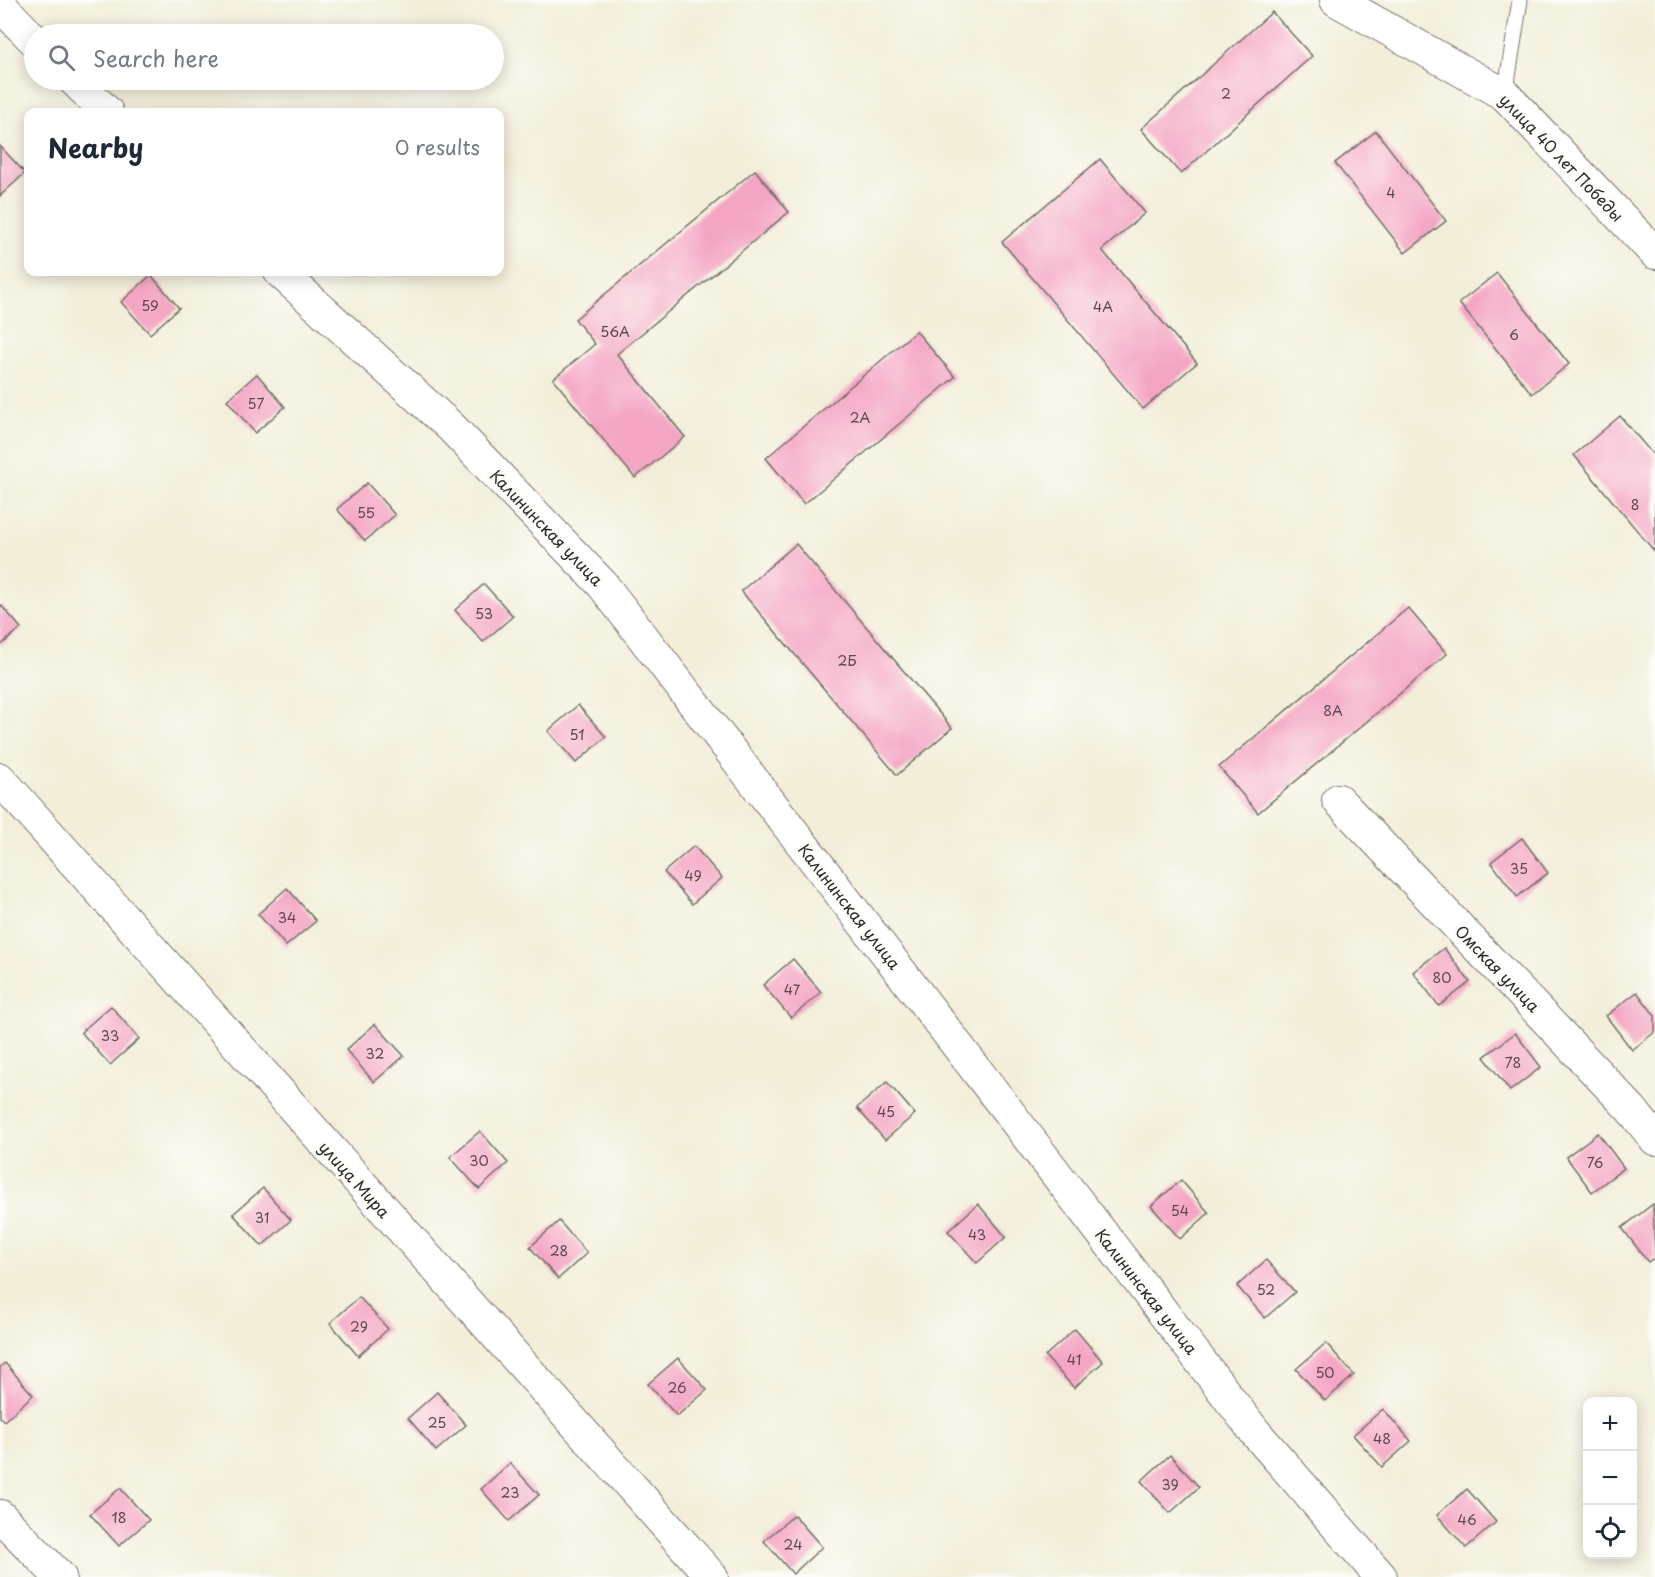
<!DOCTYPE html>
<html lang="en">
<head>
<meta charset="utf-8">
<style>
  :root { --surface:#fff; --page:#f2f2f3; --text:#1f2937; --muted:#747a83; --line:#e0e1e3 }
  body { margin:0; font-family:"Playpen Sans",sans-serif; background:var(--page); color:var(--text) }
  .controls { position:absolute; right:18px; bottom:18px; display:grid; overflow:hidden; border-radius:12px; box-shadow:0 3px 15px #0003 }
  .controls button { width:54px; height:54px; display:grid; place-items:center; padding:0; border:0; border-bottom:2px solid var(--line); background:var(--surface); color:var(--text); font:30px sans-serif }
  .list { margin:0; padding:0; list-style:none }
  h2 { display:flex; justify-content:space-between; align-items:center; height:78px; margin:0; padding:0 24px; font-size:26px }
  h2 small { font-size:20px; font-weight:400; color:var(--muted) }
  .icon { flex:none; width:33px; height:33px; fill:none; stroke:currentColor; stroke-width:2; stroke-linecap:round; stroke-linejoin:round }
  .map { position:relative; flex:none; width:1655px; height:1577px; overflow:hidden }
  .search { position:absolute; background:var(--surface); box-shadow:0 3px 15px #0003; left:24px; top:24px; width:480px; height:66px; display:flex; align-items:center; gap:15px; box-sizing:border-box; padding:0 21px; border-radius:33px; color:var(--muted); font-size:22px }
  .panel { position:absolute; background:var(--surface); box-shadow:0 3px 15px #0003; left:24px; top:108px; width:480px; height:168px; border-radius:12px }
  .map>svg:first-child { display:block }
  .building { fill:#f4a5c4 }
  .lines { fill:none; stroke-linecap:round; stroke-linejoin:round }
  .lane-casing { stroke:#716f68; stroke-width:17 }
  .street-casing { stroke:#716f68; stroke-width:34 }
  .lane { stroke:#fff; stroke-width:15 }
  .street { stroke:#fff; stroke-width:32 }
  .labels { text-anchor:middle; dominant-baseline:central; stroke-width:6; stroke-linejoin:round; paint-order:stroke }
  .number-label { font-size:14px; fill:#5d4a51 }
  .street-label { font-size:16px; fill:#2b2b2b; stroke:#fdfcf7 }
</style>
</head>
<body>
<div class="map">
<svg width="1655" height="1577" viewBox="0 0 1655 1577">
  <rect width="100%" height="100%" fill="#fdfcf7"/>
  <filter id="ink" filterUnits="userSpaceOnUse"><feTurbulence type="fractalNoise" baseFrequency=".0167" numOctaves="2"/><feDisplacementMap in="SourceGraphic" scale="12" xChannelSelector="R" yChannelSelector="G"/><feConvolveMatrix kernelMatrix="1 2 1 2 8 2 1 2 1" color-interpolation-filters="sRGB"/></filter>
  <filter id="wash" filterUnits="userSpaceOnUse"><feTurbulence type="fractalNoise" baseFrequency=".008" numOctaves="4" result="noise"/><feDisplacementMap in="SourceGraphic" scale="24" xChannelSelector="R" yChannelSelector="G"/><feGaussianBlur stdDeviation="1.35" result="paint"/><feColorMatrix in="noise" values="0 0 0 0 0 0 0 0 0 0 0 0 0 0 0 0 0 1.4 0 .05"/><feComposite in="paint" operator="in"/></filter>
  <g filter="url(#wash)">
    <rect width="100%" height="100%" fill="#f2eed9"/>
    <g id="blocks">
      <!-- building -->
      <g class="building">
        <path d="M1272 12 1312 56 1181 174 1141 129Z"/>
        <path d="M157 26 165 34H147Z"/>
        <path d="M1376 131 1446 221 1405 253 1335 163Z"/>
        <path d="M0 146 25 173 0 196Z"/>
        <path d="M1100 159 1145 213 1102 250 1197 363 1143 409 1002 242Z"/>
        <path d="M755 170 789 212 617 354 685 437 635 478 553 379 595 344 575 319Z"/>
        <path d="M1497 273 1569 364 1532 394 1459 303Z"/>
        <path d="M151 275 179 308 150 334 121 302Z"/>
        <path d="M916 331 955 377 804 504 766 458Z"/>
        <path d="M257 374 285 407 255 433 227 400Z"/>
        <path d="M1620 416 1655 457V552L1574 455Z"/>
        <path d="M367 483 395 515 365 541 337 509Z"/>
        <path d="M796 544 952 728 897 775 741 591Z"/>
        <path d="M484 584 513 616 483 642 455 610Z"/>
        <path d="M0 604 21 628 0 646Z"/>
        <path d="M1408 608 1447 654 1258 813 1219 767Z"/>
        <path d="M578 705 606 737 576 763 548 731Z"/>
        <path d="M1522 838 1548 873 1517 897 1491 862Z"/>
        <path d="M694 846 722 878 692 904 664 872Z"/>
        <path d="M287 888 316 921 286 946 258 914Z"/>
        <path d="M1444 948 1470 982 1439 1006 1413 972Z"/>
        <path d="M793 959 821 992 791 1018 763 985Z"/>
        <path d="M1637 992 1655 1016V1032L1632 1050 1606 1016Z"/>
        <path d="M111 1006 139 1039 110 1065 81 1032Z"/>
        <path d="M375 1024 404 1056 374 1082 346 1050Z"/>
        <path d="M1515 1033 1541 1067 1510 1091 1484 1057Z"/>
        <path d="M887 1082 915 1114 885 1140 857 1108Z"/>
        <path d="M480 1131 508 1163 479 1189 450 1157Z"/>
        <path d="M1598 1133 1624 1168 1592 1192 1566 1157Z"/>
        <path d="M1181 1180 1209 1213 1180 1239 1151 1206Z"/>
        <path d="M263 1188 291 1220 262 1246 233 1214Z"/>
        <path d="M978 1204 1006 1237 977 1263 948 1231Z"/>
        <path d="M1653 1204 1655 1257 1648 1262 1622 1228Z"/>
        <path d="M559 1221 587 1253 558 1279 530 1247Z"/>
        <path d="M1266 1260 1295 1292 1265 1318 1237 1286Z"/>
        <path d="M359 1297 388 1329 358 1356 330 1323Z"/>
        <path d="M1075 1329 1103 1362 1074 1388 1045 1356Z"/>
        <path d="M1326 1343 1354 1375 1325 1401 1296 1369Z"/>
        <path d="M678 1358 707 1390 677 1416 648 1384Z"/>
        <path d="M5 1363 33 1395 4 1421 0 1417V1367Z"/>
        <path d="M437 1392 466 1425 436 1451 408 1418Z"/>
        <path d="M1383 1409 1411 1441 1382 1467 1353 1435Z"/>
        <path d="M1170 1455 1199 1487 1170 1513 1141 1481Z"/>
        <path d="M510 1463 539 1495 509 1521 481 1489Z"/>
        <path d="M120 1488 149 1520 119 1546 90 1514Z"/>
        <path d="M1467 1489 1496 1522 1466 1548 1437 1515Z"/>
        <path d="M794 1515 822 1547 793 1574 764 1541Z"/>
      </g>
    </g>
  </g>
  <g filter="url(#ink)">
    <use href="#blocks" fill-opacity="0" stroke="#716f68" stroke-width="1.5"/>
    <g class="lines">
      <!-- lane casing -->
      <g class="lane-casing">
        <path id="lane" d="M1505 95 1520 0"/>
      </g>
      <!-- street casing -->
      <g class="street-casing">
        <g id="street">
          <path d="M1336 0 1505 95 1655 253"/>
          <path d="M0 5 34 40"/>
          <path d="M74 80 107 112"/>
          <path d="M280 272 451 427 602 584 1255 1432 1381 1577"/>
          <path d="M0 779 712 1577"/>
          <path d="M1338 800 1631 1109 1655 1139"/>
          <path d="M0 1516 60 1577"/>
        </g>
      </g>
      <!-- lane -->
      <use href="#lane" class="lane"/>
      <!-- street -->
      <use href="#street" class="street"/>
    </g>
  </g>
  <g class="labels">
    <!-- number labels -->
    <g class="number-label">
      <text x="1226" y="93">2</text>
      <text x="1391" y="192">4</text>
      <text x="150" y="305">59</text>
      <text x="1103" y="306">4А</text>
      <text x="615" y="331">56А</text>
      <text x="1514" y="334">6</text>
      <text x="256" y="403">57</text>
      <text x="860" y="417">2А</text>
      <text x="1635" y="504">8</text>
      <text x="366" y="512">55</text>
      <text x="484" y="613">53</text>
      <text x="847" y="660">2Б</text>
      <text x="1333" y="710">8А</text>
      <text x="577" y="734">51</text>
      <text x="1519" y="868">35</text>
      <text x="693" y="875">49</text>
      <text x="287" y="917">34</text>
      <text x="1442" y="977">80</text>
      <text x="792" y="989">47</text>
      <text x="110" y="1035">33</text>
      <text x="375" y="1053">32</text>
      <text x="1513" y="1062">78</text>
      <text x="886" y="1111">45</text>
      <text x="479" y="1160">30</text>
      <text x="1595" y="1162">76</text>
      <text x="1180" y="1210">54</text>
      <text x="262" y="1217">31</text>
      <text x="977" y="1234">43</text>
      <text x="559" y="1250">28</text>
      <text x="1266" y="1289">52</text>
      <text x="359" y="1326">29</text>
      <text x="1074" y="1359">41</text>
      <text x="1325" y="1372">50</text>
      <text x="677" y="1387">26</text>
      <text x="437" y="1422">25</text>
      <text x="1382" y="1438">48</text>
      <text x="1170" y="1484">39</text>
      <text x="510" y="1492">23</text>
      <text x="119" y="1517">18</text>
      <text x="1467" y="1519">46</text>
      <text x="793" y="1544">24</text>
    </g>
    <!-- street labels -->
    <g class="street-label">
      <text transform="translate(1562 157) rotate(46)">улица 40 лет Победы</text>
      <text transform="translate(547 527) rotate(46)">Калининская улица</text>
      <text transform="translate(850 906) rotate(52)">Калининская улица</text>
      <text transform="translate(1498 968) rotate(46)">Омская улица</text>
      <text transform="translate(355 1179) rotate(48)">улица Мира</text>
      <text transform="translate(1147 1291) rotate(52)">Калининская улица</text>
    </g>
  </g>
</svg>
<div class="controls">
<button>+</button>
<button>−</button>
<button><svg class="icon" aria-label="locate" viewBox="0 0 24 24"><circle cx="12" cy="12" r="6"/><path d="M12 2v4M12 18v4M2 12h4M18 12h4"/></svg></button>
</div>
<div class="search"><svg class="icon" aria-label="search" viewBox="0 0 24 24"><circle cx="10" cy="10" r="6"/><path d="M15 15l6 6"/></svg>Search here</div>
<section class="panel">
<h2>Nearby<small>0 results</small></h2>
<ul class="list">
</ul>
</section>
</div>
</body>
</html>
